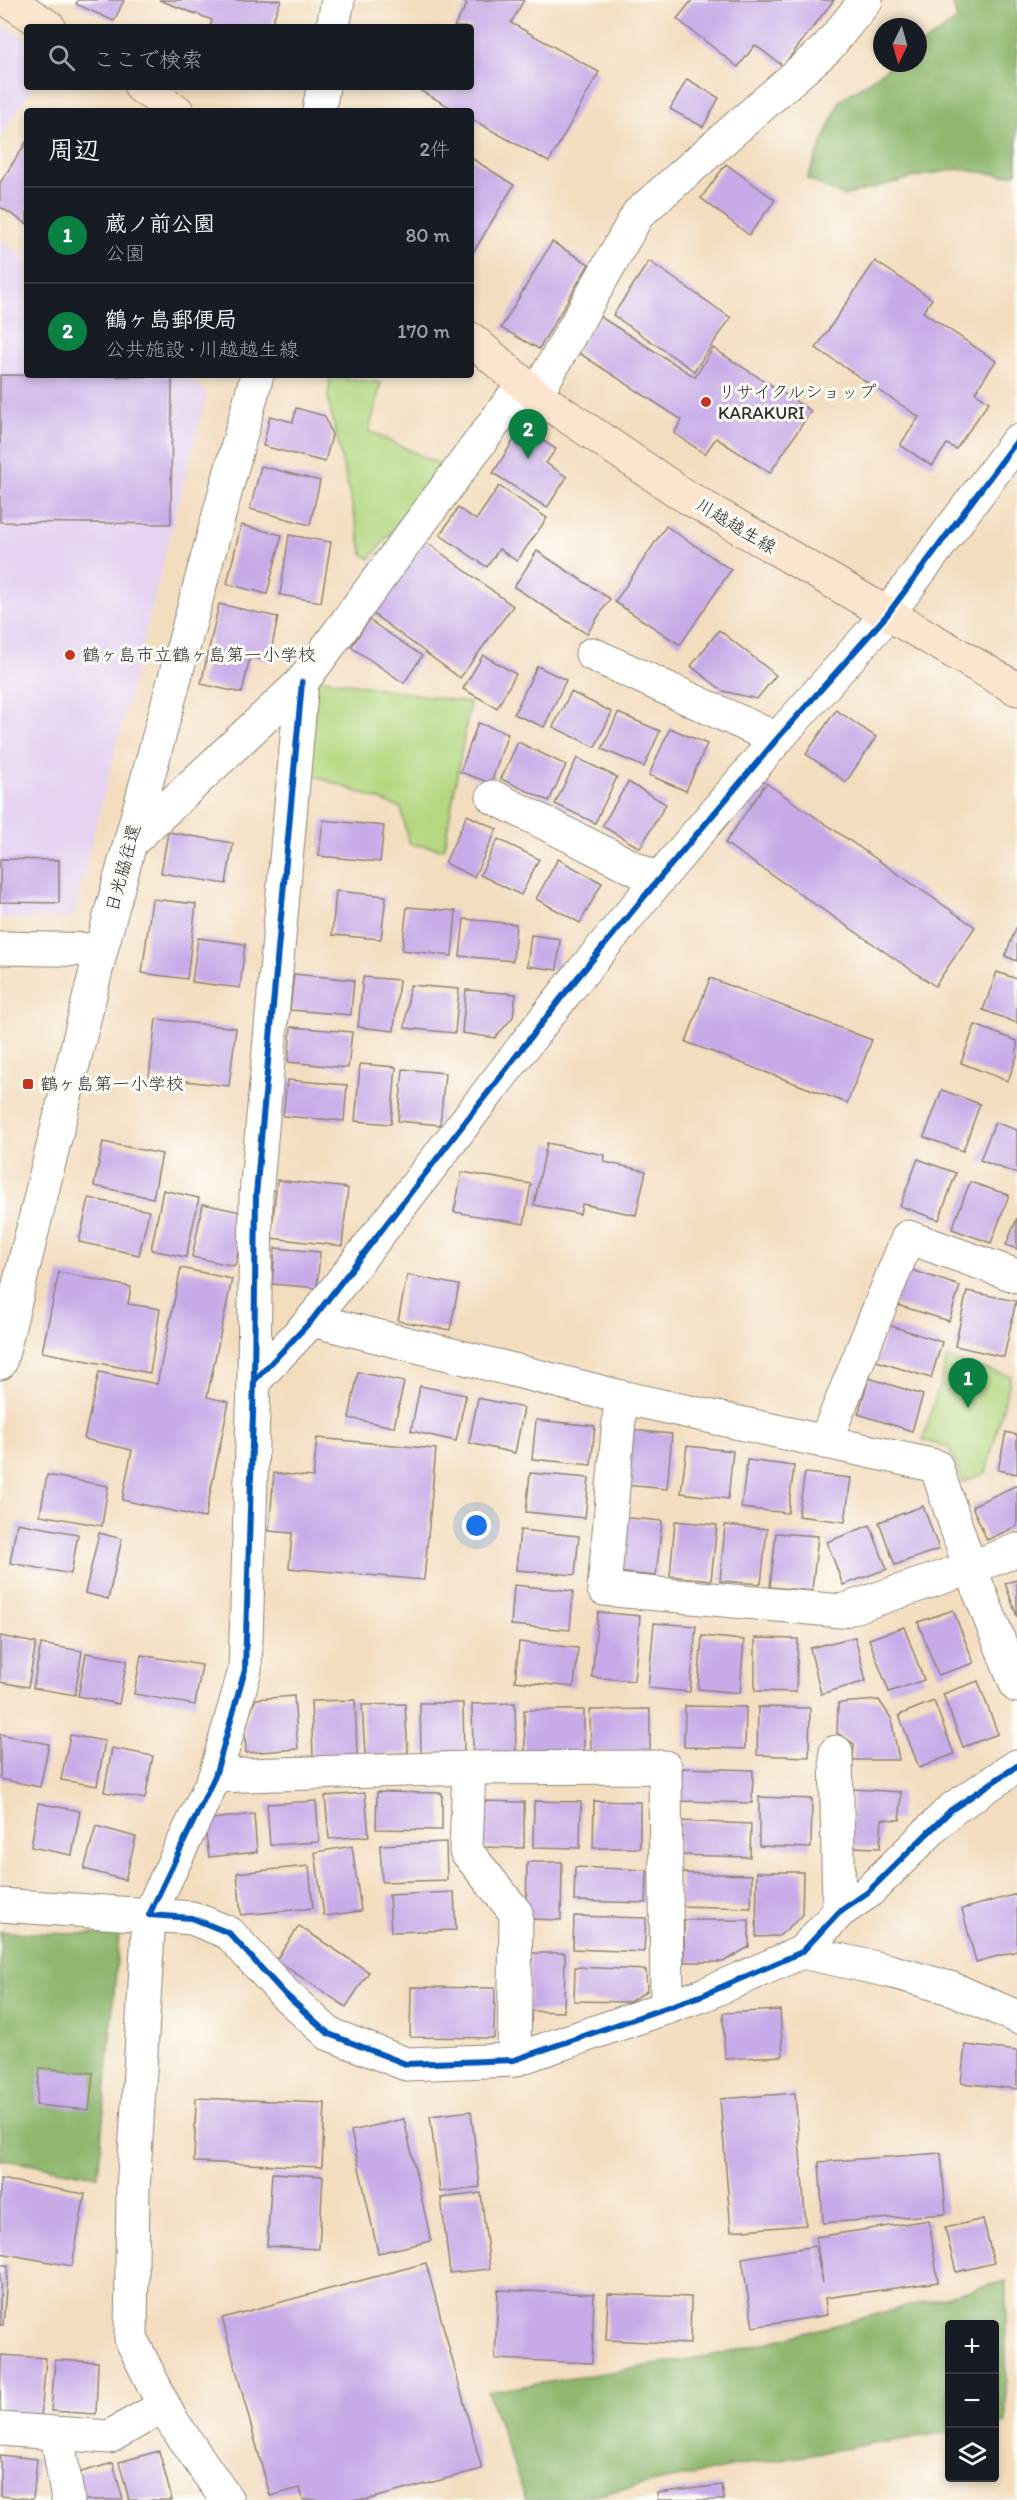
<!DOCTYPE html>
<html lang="ja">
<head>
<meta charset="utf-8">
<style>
  :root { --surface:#171b24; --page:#242831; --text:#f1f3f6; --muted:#9ea1a6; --line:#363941; --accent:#0b8043 }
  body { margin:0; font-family:Itim,"Klee One",sans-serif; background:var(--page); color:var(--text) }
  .controls { position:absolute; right:18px; bottom:18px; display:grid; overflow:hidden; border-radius:6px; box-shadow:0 3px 9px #0003 }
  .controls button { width:54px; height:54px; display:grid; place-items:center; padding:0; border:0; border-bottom:2px solid var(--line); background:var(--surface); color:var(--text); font:30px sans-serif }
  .compass { position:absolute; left:873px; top:18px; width:54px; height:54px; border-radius:50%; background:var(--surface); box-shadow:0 3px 9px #0003; rotate:185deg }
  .you { position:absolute; left:477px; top:1526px; width:21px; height:21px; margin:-15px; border:4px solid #fff; border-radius:50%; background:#1a73e8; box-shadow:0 0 0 9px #1a73e833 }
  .badge { display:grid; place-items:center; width:39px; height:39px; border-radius:50%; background:var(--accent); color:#fff; font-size:20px; font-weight:700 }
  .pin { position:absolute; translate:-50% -50px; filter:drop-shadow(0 2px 3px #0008) }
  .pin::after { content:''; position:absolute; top:32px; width:21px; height:18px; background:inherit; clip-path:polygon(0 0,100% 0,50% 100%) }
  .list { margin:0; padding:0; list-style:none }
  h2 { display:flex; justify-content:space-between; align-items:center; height:78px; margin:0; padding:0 24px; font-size:26px }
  h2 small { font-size:20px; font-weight:400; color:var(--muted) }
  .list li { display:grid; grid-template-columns:39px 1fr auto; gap:18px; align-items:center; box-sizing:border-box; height:96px; padding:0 24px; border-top:2px solid var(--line) }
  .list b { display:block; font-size:22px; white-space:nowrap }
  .list p { margin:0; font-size:20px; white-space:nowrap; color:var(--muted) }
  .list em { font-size:20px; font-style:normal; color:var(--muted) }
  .icon { flex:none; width:33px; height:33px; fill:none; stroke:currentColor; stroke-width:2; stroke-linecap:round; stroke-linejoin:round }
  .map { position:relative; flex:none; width:1017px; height:2500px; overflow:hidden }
  .search { position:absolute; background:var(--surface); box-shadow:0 3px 9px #0003; left:24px; top:24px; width:450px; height:66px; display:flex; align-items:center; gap:15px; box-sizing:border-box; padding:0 21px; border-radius:6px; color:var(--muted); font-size:22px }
  .panel { position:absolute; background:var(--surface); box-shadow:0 3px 9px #0003; left:24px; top:108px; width:450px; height:270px; border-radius:6px }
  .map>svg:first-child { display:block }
  .built { fill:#e5d3f1 }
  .green { fill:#b4d780; stroke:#708156; stroke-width:1.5 }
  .forest { fill:#8fb86e; stroke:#5d724c; stroke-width:1.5 }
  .building { fill:#c7abe8 }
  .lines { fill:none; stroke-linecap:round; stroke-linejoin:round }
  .minor-casing { stroke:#8f8475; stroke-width:35 }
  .tertiary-casing { stroke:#8f8475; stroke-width:35 }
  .secondary-casing { stroke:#8f8475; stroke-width:35 }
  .minor { stroke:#fff; stroke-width:33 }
  .tertiary { stroke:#fff; stroke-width:33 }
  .secondary { stroke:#fce5cf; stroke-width:33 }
  .cycleway-casing { stroke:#fdfcf7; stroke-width:10 }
  .cycleway { stroke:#0057b8; stroke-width:6 }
  .poi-dot { fill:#c8321e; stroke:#fdfcf7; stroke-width:2 }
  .labels { text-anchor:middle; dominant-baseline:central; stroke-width:6; stroke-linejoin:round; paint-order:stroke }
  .poi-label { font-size:18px; fill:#2b2b2b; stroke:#fdfcf7; text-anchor:start }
  .street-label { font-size:18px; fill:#2b2b2b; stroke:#fdfcf7 }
</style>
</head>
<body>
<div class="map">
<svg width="1017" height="2500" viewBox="0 0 1017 2500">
  <rect width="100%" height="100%" fill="#fdfcf7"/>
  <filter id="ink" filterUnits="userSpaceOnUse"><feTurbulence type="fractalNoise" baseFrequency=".0167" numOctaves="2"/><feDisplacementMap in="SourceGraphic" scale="12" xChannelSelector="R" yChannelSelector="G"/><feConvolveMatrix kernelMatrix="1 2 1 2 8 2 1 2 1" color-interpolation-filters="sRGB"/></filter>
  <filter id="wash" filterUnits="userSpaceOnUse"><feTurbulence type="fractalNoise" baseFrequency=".008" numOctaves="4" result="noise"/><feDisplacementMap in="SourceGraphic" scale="24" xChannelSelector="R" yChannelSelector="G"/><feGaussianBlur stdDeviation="1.35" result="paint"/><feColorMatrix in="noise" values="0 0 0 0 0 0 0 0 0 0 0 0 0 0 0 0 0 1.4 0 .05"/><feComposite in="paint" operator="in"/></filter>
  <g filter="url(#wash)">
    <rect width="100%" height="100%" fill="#f3ddbf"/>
    <!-- built -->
    <g class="built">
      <path d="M0 23 27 40V87H33L0 138Z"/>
      <path d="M0 239 27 259V375H184L207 392 72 919 0 918Z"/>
    </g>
    <!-- green -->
    <g class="green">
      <path d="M330 376 381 383 369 431 443 466 370 559 363 554 328 399Z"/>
      <path d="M317 678 470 703 444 849 409 844 401 808 305 772Z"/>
      <path d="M947 1359 1011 1376 986 1473 963 1482 949 1448 923 1440Z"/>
    </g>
    <!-- forest -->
    <g class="forest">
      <path d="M952 0H1017V173L1003 175 956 169 915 177 843 196 807 179 840 101 895 63H918V47L957 20Z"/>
      <path d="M0 1932 119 1935 98 2176 0 2159Z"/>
      <path d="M1006 2281V2423L995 2424 994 2324H950L949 2432 736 2466 567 2500H526L488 2392 727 2353Z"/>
    </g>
    <g id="blocks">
      <!-- building -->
      <g class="building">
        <path d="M78 0H124L114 21 76 4Z"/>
        <path d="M159 0H281L270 27H210L212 20Z"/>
        <path d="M460 0H524L511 23 599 72 549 162 471 119V111H457L419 90 421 87H471V27H454L467 4Z"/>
        <path d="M692 0H834L783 66 755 45 738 67 677 19Z"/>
        <path d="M687 79 719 98 703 127 670 109Z"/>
        <path d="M27 141V224L0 207V183Z"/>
        <path d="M471 158 514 185 471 256Z"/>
        <path d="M726 164 775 200 749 235 701 198Z"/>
        <path d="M552 242 589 264 539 349 501 328Z"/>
        <path d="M649 261 731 318 694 371 613 315Z"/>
        <path d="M875 261 932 299 923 312 996 361 975 392 989 402 956 449 947 444 932 466 900 445 919 417 816 348Z"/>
        <path d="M599 316 695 377 713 348 811 411 770 473 716 438 705 454 674 433 682 420 576 351Z"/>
        <path d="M0 375 172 377 171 524 0 522Z"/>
        <path d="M296 408 325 416 332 435 325 462 263 446 270 416 293 422Z"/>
        <path d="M522 427 556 449 546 463 567 477 547 508 493 473Z"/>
        <path d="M261 466 320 481 310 525 250 509Z"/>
        <path d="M499 486 547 518 517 561 499 549 487 567 440 535 458 508 476 520Z"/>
        <path d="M241 525 282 535 267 594 227 584Z"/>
        <path d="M666 526 731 570 680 645 615 602Z"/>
        <path d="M289 535 331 542 321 602 280 595Z"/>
        <path d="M425 541 513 606 460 678 372 613Z"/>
        <path d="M537 551 610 599 587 634 514 587Z"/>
        <path d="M219 604 278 617 269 661 250 657 242 693 201 684Z"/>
        <path d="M369 620 422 656 404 683 351 647Z"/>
        <path d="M719 630 776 675 757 699 723 691 691 666Z"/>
        <path d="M483 655 516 674 497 708 463 689Z"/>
        <path d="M537 666 566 680 544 727 514 714Z"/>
        <path d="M571 692 612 712 595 747 553 727Z"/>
        <path d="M836 710 876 737 846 782 806 754Z"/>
        <path d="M618 713 660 731 644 767 602 749Z"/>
        <path d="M478 723 508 733 491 783 460 772Z"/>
        <path d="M670 728 707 744 686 791 649 775Z"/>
        <path d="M518 742 566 765 549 801 501 779Z"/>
        <path d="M577 758 617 777 595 823 555 804Z"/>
        <path d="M628 782 666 804 640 848 602 826Z"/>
        <path d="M766 783 975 927 935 986 725 843Z"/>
        <path d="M467 815 497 829 474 877 445 863Z"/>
        <path d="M323 820 384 826 380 862 319 856Z"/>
        <path d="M168 832 233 843 226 884 161 873Z"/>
        <path d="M498 839 539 859 521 895 480 875Z"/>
        <path d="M0 859 59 860V903L0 902Z"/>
        <path d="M558 859 602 883 580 923 536 899Z"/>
        <path d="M336 891 386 896 381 939 332 935Z"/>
        <path d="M152 899 196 904 187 979 142 973Z"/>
        <path d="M407 907 456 911 452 956 402 950Z"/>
        <path d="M464 919 516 924 513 961 460 956Z"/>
        <path d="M1017 926V961L1005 956Z"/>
        <path d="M531 935 560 939 557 970 527 966Z"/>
        <path d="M198 938 245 944 240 988 192 982Z"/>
        <path d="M997 972 1017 979V1023L983 1010Z"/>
        <path d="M294 974 354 980 351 1015 290 1010Z"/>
        <path d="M363 977 399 980 394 1031 358 1027Z"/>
        <path d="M710 978 872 1040 847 1103 686 1042Z"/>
        <path d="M410 985 459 989 455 1033 405 1028Z"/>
        <path d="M466 990 516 994 513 1017 495 1038 462 1033Z"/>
        <path d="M156 1019 236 1028 229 1086 149 1077Z"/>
        <path d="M975 1025 1017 1041V1056L1008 1081 961 1063Z"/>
        <path d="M291 1027 352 1032 348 1068 288 1062Z"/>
        <path d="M360 1064 396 1067 391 1124 355 1121Z"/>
        <path d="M403 1069 445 1073 440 1125 398 1121Z"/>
        <path d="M287 1080 347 1085 344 1121 283 1116Z"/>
        <path d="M942 1090 980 1104 963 1151 924 1137Z"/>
        <path d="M995 1122 1017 1130V1174L980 1160Z"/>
        <path d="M103 1142 162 1154 153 1198 94 1186Z"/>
        <path d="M547 1143 605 1155 604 1162 646 1171 636 1215 582 1204 580 1214 534 1205Z"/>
        <path d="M918 1159 956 1173 939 1220 900 1206Z"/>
        <path d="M462 1172 531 1184 524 1224 454 1212Z"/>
        <path d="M277 1180 348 1188 342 1246 271 1238Z"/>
        <path d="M970 1182 1009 1195 991 1243 952 1229Z"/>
        <path d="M163 1190 199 1198 186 1257 151 1250Z"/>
        <path d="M89 1198 149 1211 139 1255 79 1242Z"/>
        <path d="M203 1204 246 1213 235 1266 192 1257Z"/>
        <path d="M1017 1218V1249L1006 1245Z"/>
        <path d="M275 1248 320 1252 317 1288 272 1284Z"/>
        <path d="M181 1268 232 1279 207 1397 229 1402 205 1518 122 1500 132 1450 84 1439 99 1372 157 1384Z"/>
        <path d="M906 1268 960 1286 949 1321 894 1304Z"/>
        <path d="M59 1272 131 1287 128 1304 160 1309 150 1373 42 1352Z"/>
        <path d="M407 1275 459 1285 450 1330 398 1321Z"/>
        <path d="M967 1291 1016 1301 1004 1357 955 1346Z"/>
        <path d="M888 1325 942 1342 931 1378 876 1361Z"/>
        <path d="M358 1372 404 1382 394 1427 349 1418Z"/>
        <path d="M869 1378 923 1395 912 1431 858 1414Z"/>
        <path d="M420 1386 466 1395 456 1441 411 1431Z"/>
        <path d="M478 1398 524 1408 515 1453 469 1443Z"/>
        <path d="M536 1420 595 1426 591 1465 532 1459Z"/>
        <path d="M630 1430 672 1434 667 1489 625 1485Z"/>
        <path d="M1006 1432 1017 1435V1474L998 1470Z"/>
        <path d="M317 1438 436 1449 424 1580 289 1568 292 1533 269 1531 274 1473 313 1477Z"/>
        <path d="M687 1446 733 1451 728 1499 681 1493Z"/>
        <path d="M747 1460 794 1466 788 1513 741 1508Z"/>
        <path d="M530 1473 589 1478 585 1518 526 1512Z"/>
        <path d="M805 1473 851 1478 845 1522 798 1516Z"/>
        <path d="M47 1475 108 1486 102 1526 40 1515Z"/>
        <path d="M1017 1485V1526L987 1540 972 1506Z"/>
        <path d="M923 1506 939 1549 895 1565 879 1522Z"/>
        <path d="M620 1517 662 1521 656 1576 615 1572Z"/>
        <path d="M675 1521 717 1525 711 1580 670 1576Z"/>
        <path d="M17 1523 78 1534 71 1574 10 1563Z"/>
        <path d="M725 1525 767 1529 761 1584 720 1581Z"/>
        <path d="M870 1525 887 1569 843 1585 827 1542Z"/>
        <path d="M520 1530 579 1536 575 1575 516 1570Z"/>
        <path d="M99 1533 122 1539 108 1599 85 1593Z"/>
        <path d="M776 1533 818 1536 812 1591 770 1587Z"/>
        <path d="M1017 1580V1617L1005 1583Z"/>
        <path d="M514 1585 573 1591 570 1630 511 1625Z"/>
        <path d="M953 1610 974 1663 938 1675 918 1622Z"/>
        <path d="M598 1612 640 1616 634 1681 592 1677Z"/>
        <path d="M654 1623 696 1626 690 1692 648 1688Z"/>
        <path d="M904 1627 924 1680 889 1692 869 1639Z"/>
        <path d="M0 1636 36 1643 28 1687 0 1682Z"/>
        <path d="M702 1636 744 1640 740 1693 698 1689Z"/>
        <path d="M855 1637 866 1681 821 1694 810 1648Z"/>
        <path d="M755 1638 798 1639 796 1692 755 1691Z"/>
        <path d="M519 1642 578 1648 574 1687 515 1681Z"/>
        <path d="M41 1644 82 1651 75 1695 33 1688Z"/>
        <path d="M86 1653 127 1660 119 1704 78 1696Z"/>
        <path d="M141 1655 202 1665 195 1705 134 1694Z"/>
        <path d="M978 1681 998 1734 963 1747 943 1694Z"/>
        <path d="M294 1696 298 1749 246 1753 244 1724 256 1699Z"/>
        <path d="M355 1700 357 1755 313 1757 311 1701Z"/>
        <path d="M879 1700 891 1718 899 1760H853L854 1744 837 1733 838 1703Z"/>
        <path d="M934 1701 954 1754 919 1768 899 1715Z"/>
        <path d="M420 1703H463L464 1752 421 1753Z"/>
        <path d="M515 1703 516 1752 473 1753 472 1704Z"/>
        <path d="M405 1704 408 1753 365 1755 362 1705Z"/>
        <path d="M685 1706 746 1707 745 1749 684 1747Z"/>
        <path d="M758 1707 810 1708 809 1757 757 1755Z"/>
        <path d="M650 1709V1751L591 1752 590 1710Z"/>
        <path d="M524 1710H584V1752H525Z"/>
        <path d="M0 1734 49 1744 40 1787 0 1779Z"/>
        <path d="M70 1735 105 1741 97 1786 61 1780Z"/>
        <path d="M112 1748 153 1756 145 1799 104 1792Z"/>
        <path d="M682 1768 753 1770 752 1803 681 1801Z"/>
        <path d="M853 1789 901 1792 900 1820 882 1819 880 1848 850 1847Z"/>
        <path d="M377 1792 442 1793V1830L376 1829Z"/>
        <path d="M365 1793 369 1836 329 1839 325 1796Z"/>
        <path d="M759 1797 812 1799 811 1848 759 1846Z"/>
        <path d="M316 1801 319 1842 270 1845 267 1804Z"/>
        <path d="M478 1801 524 1802V1848L477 1847Z"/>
        <path d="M534 1801 581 1802 580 1848 533 1847Z"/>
        <path d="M594 1801 640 1802V1848H593Z"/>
        <path d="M38 1803 80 1811 72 1855 31 1847Z"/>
        <path d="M254 1814 257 1852 209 1857 204 1820Z"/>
        <path d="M680 1821 751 1824 750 1857 678 1855Z"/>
        <path d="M96 1826 136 1837 125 1880 84 1869Z"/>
        <path d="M446 1842 447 1880 382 1882 380 1845Z"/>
        <path d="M352 1846 361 1911 324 1916 315 1852Z"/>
        <path d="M527 1862H562L561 1920 526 1919Z"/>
        <path d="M309 1866 313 1908 241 1915 237 1873Z"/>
        <path d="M575 1867 647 1870 646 1903 574 1901Z"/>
        <path d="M757 1872H803L802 1916 779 1936 756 1937Z"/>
        <path d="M681 1873 752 1875 751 1908 680 1906Z"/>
        <path d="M454 1892 456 1930 391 1932 389 1895Z"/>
        <path d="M1017 1894V1951L976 1962 962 1909Z"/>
        <path d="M574 1916 646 1918 644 1952 573 1949Z"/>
        <path d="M684 1920H749V1947L723 1962H684Z"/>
        <path d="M299 1926 369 1972 346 2007 276 1960Z"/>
        <path d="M530 1953H565L564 2012 529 2011Z"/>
        <path d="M575 1967 646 1970 647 1991 629 2002 574 2001Z"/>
        <path d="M411 1987 495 1988 494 2038 410 2037Z"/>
        <path d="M780 2010 783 2056 725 2059 723 2013Z"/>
        <path d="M965 2045 1017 2051V2089L961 2083Z"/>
        <path d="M40 2068 93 2073 89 2110 36 2105Z"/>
        <path d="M795 2093 806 2225 731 2231 720 2099Z"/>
        <path d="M196 2098 325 2103 322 2167 194 2162Z"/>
        <path d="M471 2111 480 2187 440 2192 430 2116Z"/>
        <path d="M404 2119 431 2241 378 2253 351 2131Z"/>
        <path d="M941 2153 946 2214 823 2223 819 2162Z"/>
        <path d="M272 2173 323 2176 319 2249 267 2246Z"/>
        <path d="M0 2179 85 2194 72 2266 0 2253Z"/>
        <path d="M481 2193 490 2269 450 2273 441 2198Z"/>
        <path d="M983 2219 994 2263 956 2272 945 2228Z"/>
        <path d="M929 2220 938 2282 825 2298 827 2315 753 2327 742 2258 815 2246 823 2283 816 2237Z"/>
        <path d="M426 2263 482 2469 366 2500H303L300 2488 270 2496 222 2318Z"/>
        <path d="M0 2265H8L3 2325H0Z"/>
        <path d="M498 2290 594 2294 592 2363 495 2359Z"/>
        <path d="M608 2294 691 2297 690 2344 606 2340Z"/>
        <path d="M1 2355 46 2358 41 2418 0 2414Z"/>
        <path d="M55 2360 98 2362 96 2414 51 2411Z"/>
        <path d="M159 2451 172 2500H129L119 2462Z"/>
        <path d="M0 2455 37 2459 33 2499 0 2496Z"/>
        <path d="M113 2463 123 2500H80L74 2474Z"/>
        <path d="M722 2485 724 2500H658L657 2493Z"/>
      </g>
    </g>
  </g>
  <g filter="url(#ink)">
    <use href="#blocks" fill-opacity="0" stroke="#8f8475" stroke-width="1.5"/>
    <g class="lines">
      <!-- minor casing -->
      <g class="minor-casing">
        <g id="minor">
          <path d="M536 395 638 214 827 48 866 0"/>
          <path d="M592 654 777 739"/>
          <path d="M302 682 256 1195 254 1381 245 1670 215 1776 149 1915 192 1918 229 1933 285 1994 329 2034 406 2064 514 2060 703 1995 802 1952 839 1912 868 1892 951 1810 1017 1766"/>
          <path d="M493 797 658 880"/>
          <path d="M130 843 302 682 523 384"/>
          <path d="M0 948 101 950"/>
          <path d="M312 1320 621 1397 936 1466 970 1568 1017 1686"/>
          <path d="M254 1381 312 1320 565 993 658 880 777 739 887 615 1017 441"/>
          <path d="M621 1397 604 1589 841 1611 970 1568 1017 1550"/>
          <path d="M825 1442 908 1237 1017 1276"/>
          <path d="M836 1752 839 1912"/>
          <path d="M469 1768 466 1851 516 1913 514 2060"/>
          <path d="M215 1776 469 1768 665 1767 667 2008"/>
          <path d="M0 1905 149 1915 133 2191 131 2339 170 2418 227 2500"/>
          <path d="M802 1952 890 1971 953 1989 1017 2017"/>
          <path d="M0 2429 109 2437 164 2406"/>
          <path d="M57 2434 68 2500"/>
        </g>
      </g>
      <!-- tertiary casing -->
      <g class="tertiary-casing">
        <g id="tertiary">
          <path d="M333 27 338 0"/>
          <path d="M319 111 323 87"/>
          <path d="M0 1363 101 950 257 375"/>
        </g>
      </g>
      <!-- secondary casing -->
      <g class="secondary-casing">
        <g id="secondary">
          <path d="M8 0 49 27"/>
          <path d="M141 87 177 111"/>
          <path d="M471 339 536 395 682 494 1017 689"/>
        </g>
      </g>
      <!-- minor -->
      <use href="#minor" class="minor"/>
      <!-- tertiary -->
      <use href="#tertiary" class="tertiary"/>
      <!-- secondary -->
      <use href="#secondary" class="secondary"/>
      <!-- cycleway casing -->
      <g class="cycleway-casing">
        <g id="cycleway">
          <path d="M302 682 256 1195 254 1381 245 1670 215 1776 149 1915 192 1918 229 1933 285 1994 329 2034 406 2064 514 2060 703 1995 802 1952 839 1912 868 1892 951 1810 1017 1766"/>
          <path d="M254 1381 312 1320 565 993 658 880 777 739 887 615 1017 441"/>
        </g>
      </g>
      <!-- cycleway -->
      <use href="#cycleway" class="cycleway"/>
    </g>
  </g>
  <!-- markers -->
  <g class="poi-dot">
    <circle cx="706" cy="402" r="6"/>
    <circle cx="70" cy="655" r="6"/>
    <rect x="22" y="1078" width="12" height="12" rx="3"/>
  </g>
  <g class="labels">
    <!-- poi labels -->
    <g class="poi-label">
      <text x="718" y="392">リサイクルショップ<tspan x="718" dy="21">KARAKURI</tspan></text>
      <text x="82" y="655">鶴ヶ島市立鶴ヶ島第一小学校</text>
      <text x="40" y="1084">鶴ヶ島第一小学校</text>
    </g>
    <!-- street labels -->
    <g class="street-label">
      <text transform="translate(736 526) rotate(31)">川越越生線</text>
      <text transform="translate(123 868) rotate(-75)">日光脇往還</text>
    </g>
  </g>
</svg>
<div class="controls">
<button>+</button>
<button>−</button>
<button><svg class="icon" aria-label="layers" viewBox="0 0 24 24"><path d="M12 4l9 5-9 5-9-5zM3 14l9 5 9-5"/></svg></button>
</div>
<svg class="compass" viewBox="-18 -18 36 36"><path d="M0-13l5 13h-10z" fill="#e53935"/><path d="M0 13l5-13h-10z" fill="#9ea1a6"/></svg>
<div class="you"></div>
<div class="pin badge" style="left:968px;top:1408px">1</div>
<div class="pin badge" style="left:528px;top:459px">2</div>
<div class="search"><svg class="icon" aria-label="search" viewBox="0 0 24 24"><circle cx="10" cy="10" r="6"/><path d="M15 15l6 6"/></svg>ここで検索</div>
<section class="panel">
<h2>周辺<small>2件</small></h2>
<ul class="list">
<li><span class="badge">1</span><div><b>蔵ノ前公園</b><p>公園</p></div><em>80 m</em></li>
<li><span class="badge">2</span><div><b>鶴ヶ島郵便局</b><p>公共施設 · 川越越生線</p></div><em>170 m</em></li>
</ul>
</section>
</div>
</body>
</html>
